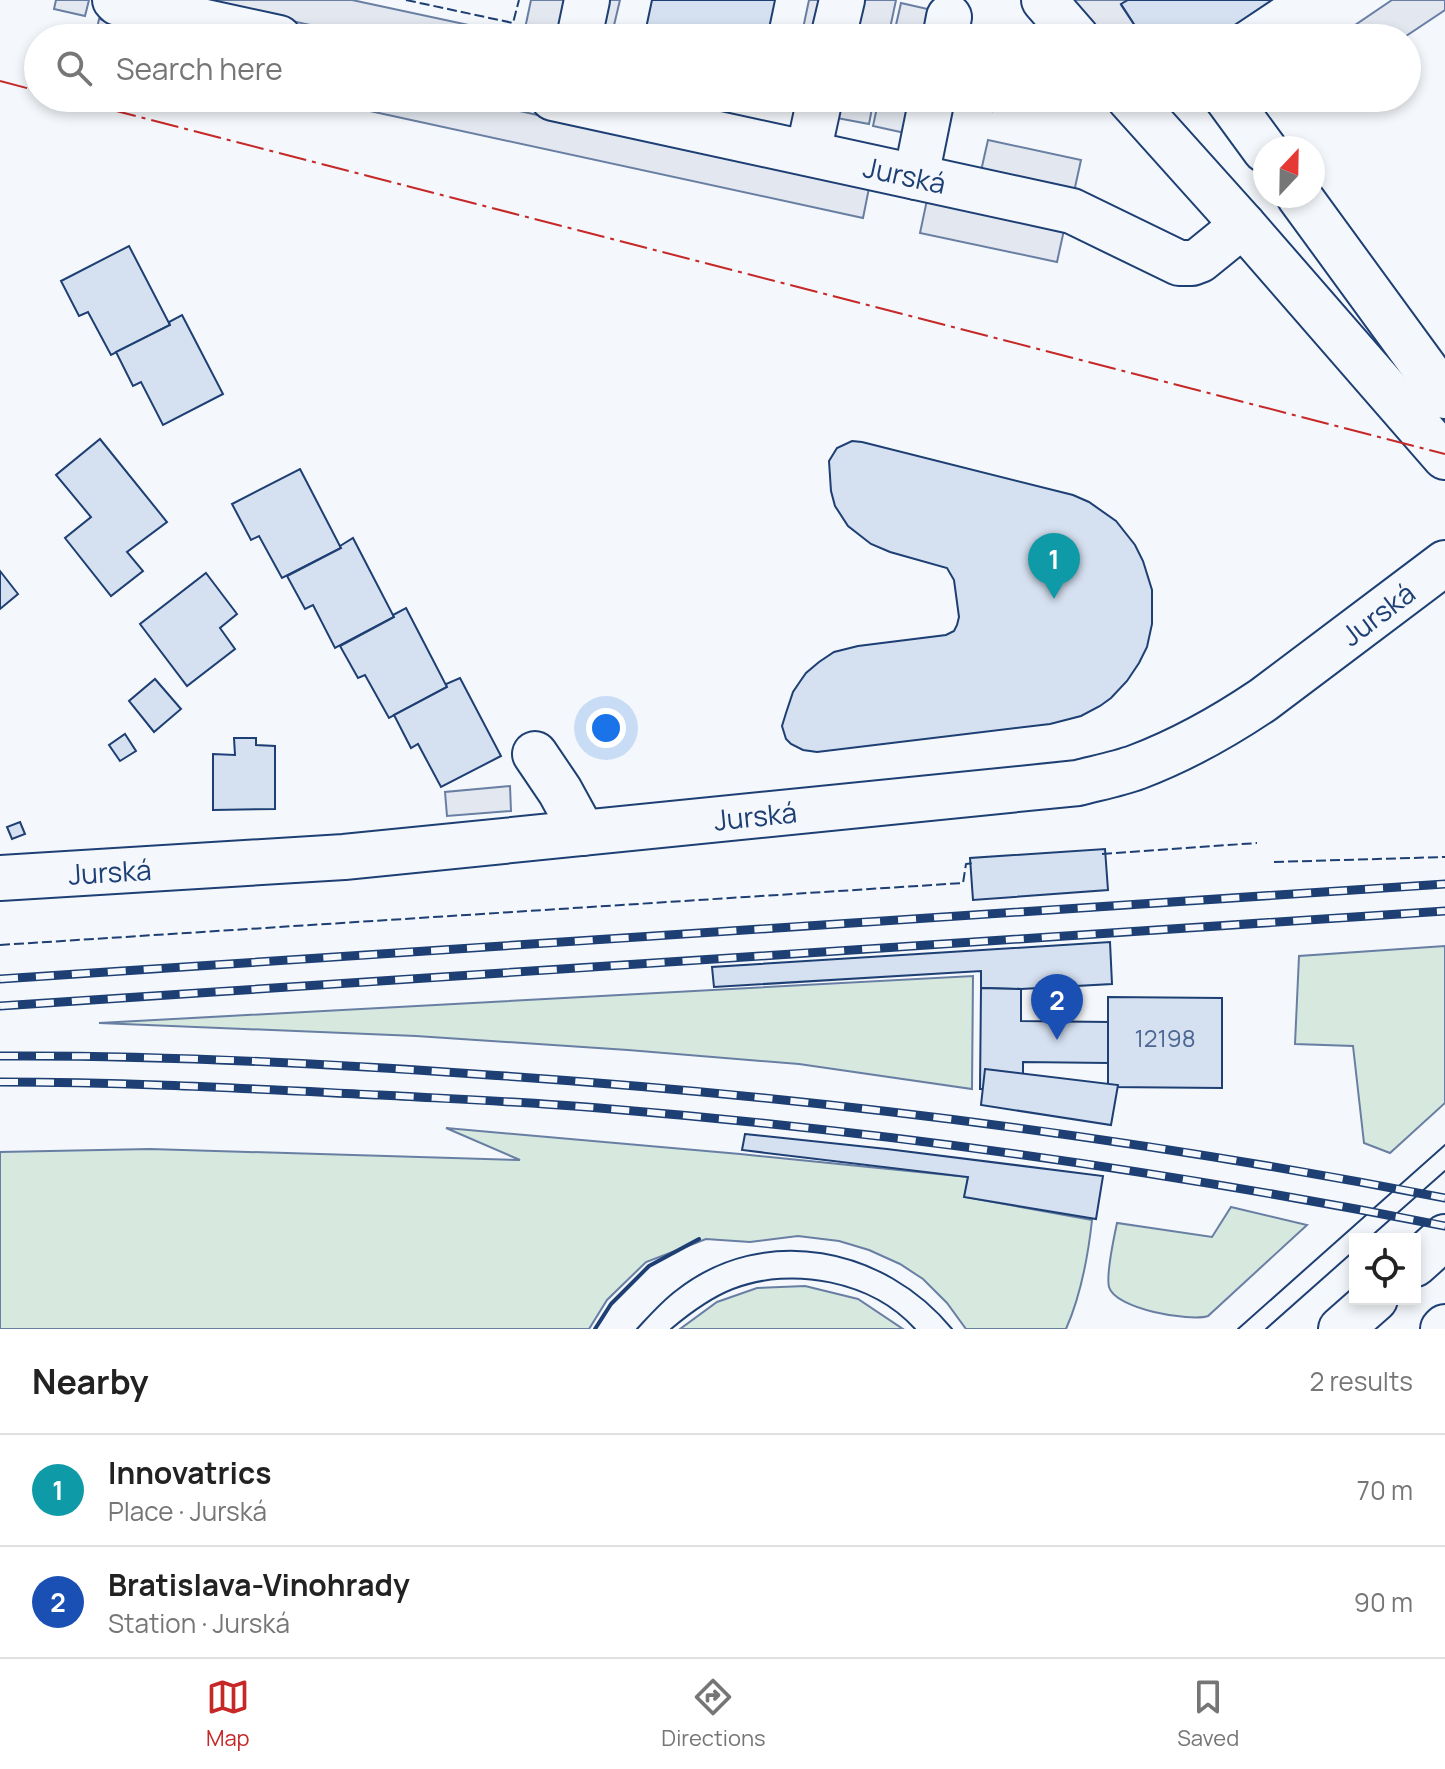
<!DOCTYPE html>
<html lang="en">
<head>
<meta charset="utf-8">
<style>
  :root { --surface:#fff; --page:#f6f6f6; --text:#222; --muted:#767676; --line:#e0e0e0; --accent:#c62828 }
  body { margin:0; font-family:Manrope,sans-serif; background:var(--page); color:var(--text) }
  .controls { position:absolute; right:24px; bottom:24px; display:grid; overflow:hidden; border-radius:0px; box-shadow:0 4px 12px #0003 }
  .controls button { width:72px; height:72px; display:grid; place-items:center; padding:0; border:0; border-bottom:2px solid var(--line); background:var(--surface); color:var(--text); font:40px sans-serif }
  .compass { position:absolute; left:1253px; top:136px; width:72px; height:72px; border-radius:50%; background:var(--surface); box-shadow:0 4px 12px #0003; rotate:22deg }
  .you { position:absolute; left:606px; top:728px; width:28px; height:28px; margin:-20px; border:6px solid #fff; border-radius:50%; background:#1a73e8; box-shadow:0 0 0 12px #1a73e833 }
  .badge { display:grid; place-items:center; width:52px; height:52px; border-radius:50%; background:var(--accent); color:#fff; font-size:26px; font-weight:700 }
  .pin { position:absolute; translate:-50% -66px; filter:drop-shadow(0 2px 4px #0008) }
  .pin::after { content:''; position:absolute; top:42px; width:28px; height:24px; background:inherit; clip-path:polygon(0 0,100% 0,50% 100%) }
  .list { margin:0; padding:0; list-style:none }
  h2 { display:flex; justify-content:space-between; align-items:center; height:104px; margin:0; padding:0 32px; font-size:34px }
  h2 small { font-size:26px; font-weight:400; color:var(--muted) }
  .list li { display:grid; grid-template-columns:52px 1fr auto; gap:24px; align-items:center; box-sizing:border-box; height:112px; padding:0 32px; border-top:2px solid var(--line) }
  .list b { display:block; font-size:30px; white-space:nowrap }
  .list p { margin:0; font-size:26px; white-space:nowrap; color:var(--muted) }
  .list em { font-size:26px; font-style:normal; color:var(--muted) }
  .icon { flex:none; width:44px; height:44px; fill:none; stroke:currentColor; stroke-width:2; stroke-linecap:round; stroke-linejoin:round }
  .map { position:relative; flex:none; width:1445px; height:1329px; overflow:hidden }
  .search { position:absolute; background:var(--surface); box-shadow:0 4px 12px #0003; left:24px; right:24px; top:24px; height:88px; display:flex; align-items:center; gap:20px; box-sizing:border-box; padding:0 28px; border-radius:44px; color:var(--muted); font-size:30px }
  .sheet { height:328px; background:var(--surface) }
  nav { display:flex; justify-content:space-around; align-items:center; box-sizing:border-box; height:112px; border-top:2px solid var(--line); background:var(--surface); font-size:22px; color:var(--muted) }
  nav a { display:grid; justify-items:center; gap:4px }
  nav .on { color:var(--accent) }
  .map>svg:first-child { display:block }
  .green { fill:#d7e8df; stroke:#687fa3; stroke-width:2 }
  .parking { fill:#e3e8f0; stroke:#687fa3; stroke-width:2 }
  .building { fill:#d5e0f0; stroke:#1d3f73; stroke-width:2 }
  .lines { fill:none; stroke-linecap:round; stroke-linejoin:round }
  .minor-casing { stroke:#1d3f73; stroke-width:48 }
  .major-casing { stroke:#1d3f73; stroke-width:48 }
  .minor { stroke:#f4f7fb; stroke-width:44 }
  .major { stroke:#f4f7fb; stroke-width:44 }
  .tram { stroke:#1d3f73; stroke-width:2 }
  .rail-casing { stroke:#1d3f73; stroke-width:9 }
  .rail { stroke:#f4f7fb; stroke-width:6; stroke-dasharray:18; stroke-linecap:butt }
  .fence { stroke:#1d3f73; stroke-width:2; stroke-dasharray:10 4; stroke-linecap:butt }
  .wall { stroke:#1d3f73; stroke-width:4 }
  .power { stroke:#c62828; stroke-width:2; stroke-dasharray:28 6 4 6; stroke-linecap:butt }
  .labels { text-anchor:middle; dominant-baseline:central; stroke-width:6; stroke-linejoin:round; paint-order:stroke }
  .number-label { font-size:24px; fill:#4b6792 }
  .street-label { font-size:28px; fill:#1d3f73; stroke:#f4f7fb }
</style>
</head>
<body>
<div class="map">
<svg width="1445" height="1329" viewBox="0 0 1445 1329">
  <rect width="100%" height="100%" fill="#f4f7fb"/>
  <!-- green -->
  <g class="green">
    <path d="M1445 946V1103L1390 1153 1364 1143 1353 1046 1295 1044 1299 956Z"/>
    <path d="M973 976 972 1089 799 1064 628 1050 416 1036 99 1023Z"/>
    <path d="M446 1128 740 1154 968 1177 965 1197 1092 1220C1088 1257 1081 1295 1066 1329H966L947 1303 923 1279 900 1264 869 1250 839 1241 798 1236 750 1242 706 1239 646 1262 607 1300 589 1329H0V1152L150 1149 520 1160Z"/>
    <path d="M1231 1207 1307 1225 1208 1316C1190 1322 1115 1309 1109 1287 1106 1275 1114 1237 1117 1223L1212 1237Z"/>
    <path d="M805 1286 858 1299 903 1329H680L717 1302 757 1288Z"/>
  </g>
  <!-- parking -->
  <g class="parking">
    <path d="M56 0H89L85 16 54 9Z"/>
    <path d="M195 0H352L506 33 505 38H370Z"/>
    <path d="M531 0H566L557 38H523Z"/>
    <path d="M605 0H620L611 38H597Z"/>
    <path d="M809 0H822L813 38H801Z"/>
    <path d="M864 0H896L888 38H855Z"/>
    <path d="M1066 0H1128L1121 5 1143 38H1099Z"/>
    <path d="M1392 0H1445V10L1403 38H1336Z"/>
    <path d="M901 3 932 10 926 38H893Z"/>
    <path d="M99 19 187 38H95Z"/>
    <path d="M310 98H460L869 188 863 218Z"/>
    <path d="M842 98H874L869 124 837 118Z"/>
    <path d="M879 98H913L905 133 873 126Z"/>
    <path d="M988 140 1081 160 1074 192 981 171Z"/>
    <path d="M927 200 1064 230 1057 262 920 233Z"/>
    <path d="M510 786 511 811 447 816 445 792Z"/>
  </g>
  <!-- building -->
  <g class="building">
    <path d="M652 0H775L767 38H644Z"/>
    <path d="M1128 0H1272L1215 38H1143L1121 4Z"/>
    <path d="M963 98H996L992 111 961 104Z"/>
    <path d="M129 246 170 325 111 355 88 312 79 316 61 281Z"/>
    <path d="M182 315 223 394 163 425 141 382 133 386 116 352 170 325 169 322Z"/>
    <path d="M100 439 167 522 127 552 143 571 111 596 65 538 91 517 56 475Z"/>
    <path d="M852 441 862 442 1073 495 1089 502 1116 521 1135 545 1143 561 1152 590V624L1147 647 1139 663 1127 681 1111 698 1100 706 1081 716 1050 724 817 752 803 750 791 744 786 739 782 726 786 713 793 692 799 683 806 673 819 662 834 652 858 646 946 635 954 631 957 625 959 617 954 580 947 568 890 552 871 544 848 526 835 506 831 491 829 461 837 448Z"/>
    <path d="M300 469 341 548 282 578 259 536 251 540 232 504Z"/>
    <path d="M353 538 394 617 335 648 313 605 305 609 287 576 341 548 340 546Z"/>
    <path d="M0 571 18 594 0 609Z"/>
    <path d="M206 573 237 614 220 628 235 649 187 686 140 624Z"/>
    <path d="M406 608 447 687 389 718 365 675 358 678 340 646 394 617 393 615Z"/>
    <path d="M460 678 501 756 441 787 418 744 411 748 394 715 447 687 446 684Z"/>
    <path d="M155 679 181 709 154 732 129 701Z"/>
    <path d="M125 734 136 751 120 761 109 745Z"/>
    <path d="M234 738H256V745L275 746V809L213 810V754L235 755Z"/>
    <path d="M20 822 25 834 12 839 7 827Z"/>
    <path d="M1105 849 1108 890 973 900 970 858Z"/>
    <path d="M1110 942 1112 984 1021 989 981 988V971L714 987 712 967Z"/>
    <path d="M981 988 1021 989V1021L1109 1022 1108 1063 1023 1062V1089H980Z"/>
    <path d="M1108 997 1222 998V1088L1108 1087Z"/>
    <path d="M985 1069 1118 1085 1111 1125 981 1105Z"/>
    <path d="M745 1134 887 1149 1103 1176 1096 1219 964 1197 968 1177 742 1150Z"/>
  </g>
  <g class="lines">
    <!-- minor casing -->
    <g class="minor-casing">
      <g id="minor">
        <path d="M115 0 118 3 279 38"/>
        <path d="M1044 0 1077 38"/>
        <path d="M579 38 587 0"/>
        <path d="M833 38 842 0"/>
        <path d="M945 38 949 17"/>
        <path id="s1" d="M553 98 1072 211 1179 263H1192L1200 260 1243 225"/>
        <path d="M1129 98 1243 225 1445 457"/>
        <path d="M1227 98 1265 150"/>
        <path d="M808 153 820 98"/>
        <path d="M916 177 932 98"/>
        <path d="M1299 196 1445 396"/>
        <path d="M535 754 560 791 583 833"/>
        <path id="s2" d="M0 878 344 857 1078 783C1097 778 1118 774 1137 767 1182 750 1223 727 1263 700L1445 563"/>
      </g>
    </g>
    <!-- major casing -->
    <g class="major-casing">
      <g id="major">
        <path d="M1415 1264 1445 1237"/>
        <path d="M1341 1329 1375 1299"/>
        <path d="M1443 1329 1445 1327"/>
      </g>
    </g>
    <!-- minor -->
    <use href="#minor" class="minor"/>
    <!-- major -->
    <use href="#major" class="major"/>
    <!-- tram -->
    <g class="tram">
      <path d="M1368 1239 1445 1171"/>
      <path d="M637 1329C650 1315 662 1301 677 1290 764 1222 885 1247 952 1329"/>
      <path d="M671 1329C690 1313 710 1298 733 1289 792 1266 872 1281 915 1329"/>
      <path d="M1238 1329 1445 1145"/>
      <path d="M1266 1329 1355 1250"/>
    </g>
    <!-- rail casing -->
    <g class="rail-casing">
      <g id="rail">
        <path d="M0 979 1445 884"/>
        <path d="M0 1006 1445 911"/>
        <path d="M0 1056C158 1055 317 1063 475 1074 800 1095 1125 1136 1445 1198"/>
        <path d="M0 1082C127 1082 253 1089 380 1095 453 1099 526 1102 599 1108 883 1131 1165 1171 1445 1226"/>
      </g>
    </g>
    <!-- rail -->
    <use href="#rail" class="rail"/>
    <!-- fence -->
    <g class="fence">
      <path d="M406 0 513 23 519 0"/>
      <path d="M1102 854 1257 843"/>
      <path d="M1274 862 1445 857"/>
      <path d="M0 945 963 883 966 864 974 863"/>
    </g>
    <!-- wall -->
    <path class="wall" d="M595 1329 611 1304 649 1266 699 1239"/>
    <!-- power -->
    <g class="power">
      <path d="M0 81 38 91"/>
      <path d="M66 98 1445 454"/>
    </g>
  </g>
  <g class="labels">
    <!-- number labels -->
    <g class="number-label">
      <text x="1165" y="1037">12198</text>
    </g>
    <!-- street labels -->
    <g class="street-label">
      <text stroke="none"><textPath href="#s1" startOffset="360">Jurská</textPath></text>
      <text stroke="none"><textPath href="#s2" startOffset="1430">Jurská</textPath></text>
      <text stroke="none"><textPath href="#s2" startOffset="758">Jurská</textPath></text>
      <text stroke="none"><textPath href="#s2" startOffset="110">Jurská</textPath></text>
    </g>
  </g>
</svg>
<div class="controls">
<button><svg class="icon" aria-label="locate" viewBox="0 0 24 24"><circle cx="12" cy="12" r="6"/><path d="M12 2v4M12 18v4M2 12h4M18 12h4"/></svg></button>
</div>
<svg class="compass" viewBox="-18 -18 36 36"><path d="M0-13l5 13h-10z" fill="#e53935"/><path d="M0 13l5-13h-10z" fill="#767676"/></svg>
<div class="you"></div>
<div class="pin badge" style="left:1054px;top:599px;background:#0f9aa8">1</div>
<div class="pin badge" style="left:1057px;top:1040px;background:#1a4fb4">2</div>
<div class="search"><svg class="icon" aria-label="search" viewBox="0 0 24 24"><circle cx="10" cy="10" r="6"/><path d="M15 15l6 6"/></svg>Search here</div>
</div>
<section class="sheet">
<h2>Nearby<small>2 results</small></h2>
<ul class="list">
<li><span class="badge" style="background:#0f9aa8">1</span><div><b>Innovatrics</b><p>Place · Jurská</p></div><em>70 m</em></li>
<li><span class="badge" style="background:#1a4fb4">2</span><div><b>Bratislava-Vinohrady</b><p>Station · Jurská</p></div><em>90 m</em></li>
</ul>
</section>
<nav>
<a class="on"><svg class="icon" aria-label="map" viewBox="0 0 24 24"><path d="M3 6l6-2 6 2 6-2v14l-6 2-6-2-6 2zM9 4v14M15 6v14"/></svg>Map</a>
<a><svg class="icon" aria-label="directions" viewBox="0 0 24 24"><path d="M12 3l9 9-9 9-9-9zM9 14v-3h6M13 9l2 2-2 2"/></svg>Directions</a>
<a><svg class="icon" aria-label="saved" viewBox="0 0 24 24"><path d="M7 4h10v16l-5-4-5 4z"/></svg>Saved</a>
</nav>
</body>
</html>
